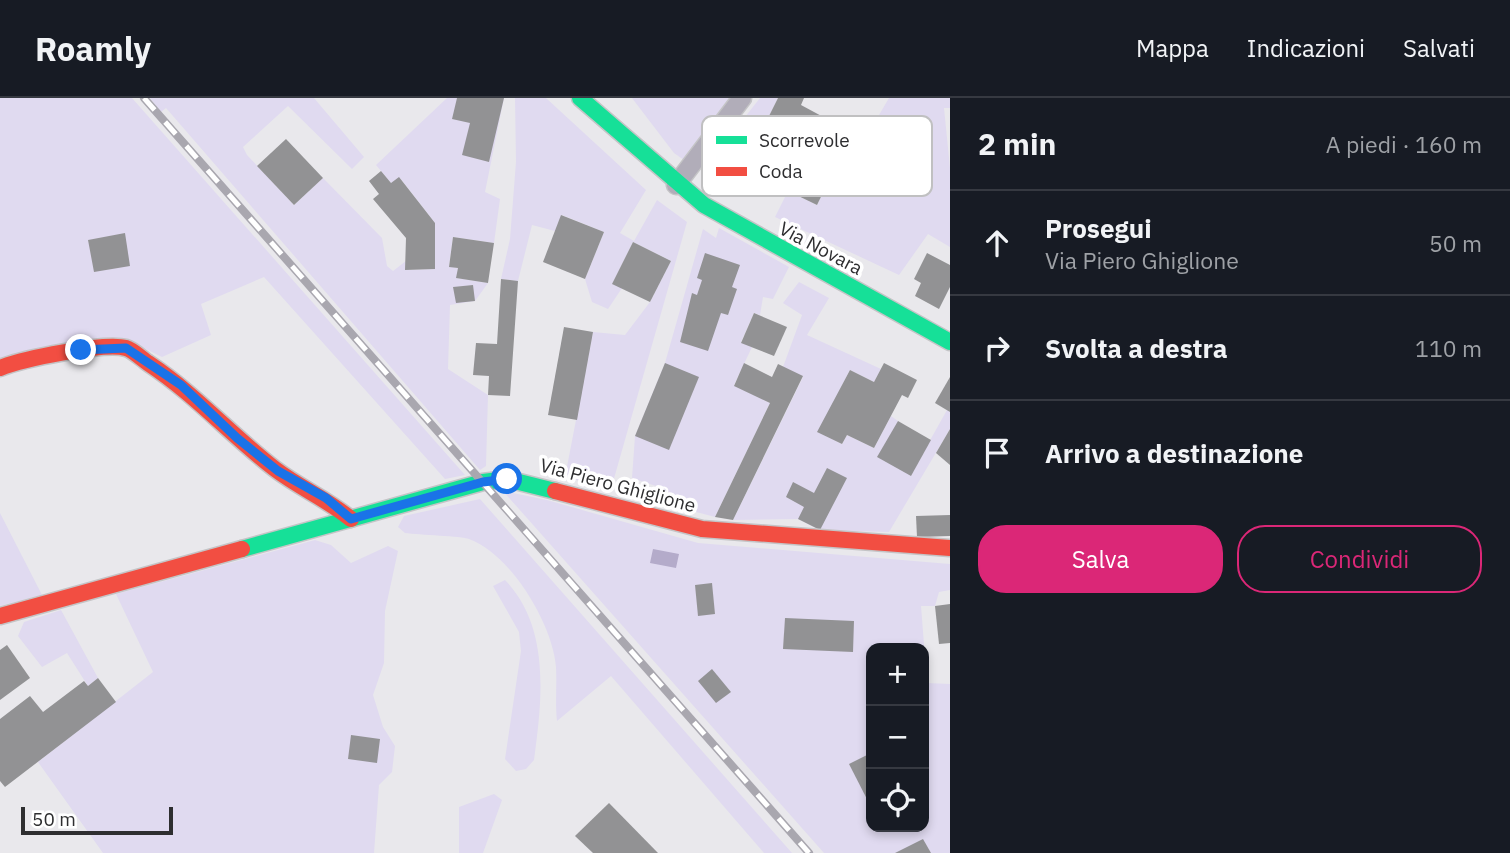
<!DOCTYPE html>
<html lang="it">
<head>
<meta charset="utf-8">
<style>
  :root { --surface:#171b24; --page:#20242c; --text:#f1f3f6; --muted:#9ea1a6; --line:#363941; --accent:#db2777 }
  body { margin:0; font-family:"IBM Plex Sans",sans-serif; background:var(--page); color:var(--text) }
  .controls { position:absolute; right:21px; bottom:21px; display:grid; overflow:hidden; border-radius:14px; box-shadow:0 4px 10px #0003 }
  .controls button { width:63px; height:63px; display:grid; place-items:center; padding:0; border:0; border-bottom:2px solid var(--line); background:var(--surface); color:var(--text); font:35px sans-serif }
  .scale { position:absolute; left:21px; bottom:18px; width:152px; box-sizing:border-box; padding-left:7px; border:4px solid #2e2e30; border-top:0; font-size:19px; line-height:24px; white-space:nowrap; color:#2e2e30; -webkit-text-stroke:5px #fff; paint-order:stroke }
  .stop { position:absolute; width:21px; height:21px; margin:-16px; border:5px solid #1a73e8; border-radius:50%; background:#fff }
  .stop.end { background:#1a73e8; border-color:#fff; box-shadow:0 2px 7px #0008 }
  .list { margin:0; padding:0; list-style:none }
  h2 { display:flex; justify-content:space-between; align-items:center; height:91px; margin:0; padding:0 28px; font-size:30px }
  h2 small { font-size:23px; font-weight:400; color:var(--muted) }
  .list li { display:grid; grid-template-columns:46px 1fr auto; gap:21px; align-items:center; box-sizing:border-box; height:105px; padding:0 28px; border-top:2px solid var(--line) }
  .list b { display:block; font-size:26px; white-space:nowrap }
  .list p { margin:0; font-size:23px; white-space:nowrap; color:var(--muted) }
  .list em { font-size:23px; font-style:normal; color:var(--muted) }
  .actions { display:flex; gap:14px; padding:21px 28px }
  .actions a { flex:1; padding:16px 0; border:2px solid var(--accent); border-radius:28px; text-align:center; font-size:24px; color:var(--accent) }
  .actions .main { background:var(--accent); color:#fff }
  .icon { flex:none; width:38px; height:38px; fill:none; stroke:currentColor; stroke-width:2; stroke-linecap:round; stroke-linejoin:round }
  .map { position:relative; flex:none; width:950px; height:755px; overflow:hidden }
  header { display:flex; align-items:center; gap:42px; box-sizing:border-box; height:98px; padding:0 35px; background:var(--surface); border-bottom:2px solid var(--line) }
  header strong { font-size:33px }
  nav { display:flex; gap:38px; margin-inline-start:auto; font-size:24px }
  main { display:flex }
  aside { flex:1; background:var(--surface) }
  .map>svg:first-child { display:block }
  .green { fill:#e0daf0; fill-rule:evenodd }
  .water { fill:#b4abca }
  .building { fill:#929294 }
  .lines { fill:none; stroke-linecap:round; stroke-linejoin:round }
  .street-casing { stroke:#c4c4c6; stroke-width:21 }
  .fast-casing { stroke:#c4c4c6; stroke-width:19 }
  .jam-casing { stroke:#c4c4c6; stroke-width:19 }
  .street { stroke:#b1adb9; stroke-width:18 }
  .fast { stroke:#16e098; stroke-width:16 }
  .jam { stroke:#f24e42; stroke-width:16 }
  .rail-casing { stroke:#a9a7af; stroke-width:8 }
  .rail { stroke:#fff; stroke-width:5; stroke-dasharray:16; stroke-linecap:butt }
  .route { stroke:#1a73e8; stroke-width:9 }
  .labels { text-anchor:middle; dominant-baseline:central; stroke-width:7; stroke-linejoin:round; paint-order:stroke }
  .street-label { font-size:19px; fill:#2e2e30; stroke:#fff }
  .key { fill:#fff; stroke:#c0c0c1; stroke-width:2 }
  .key-label { font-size:19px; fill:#2e2e30 }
</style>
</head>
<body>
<header>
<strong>Roamly</strong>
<nav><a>Mappa</a><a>Indicazioni</a><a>Salvati</a></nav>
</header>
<main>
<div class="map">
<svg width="950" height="755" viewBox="0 0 950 755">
  <rect width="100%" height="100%" fill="#e9e8ec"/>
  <!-- green -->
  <g class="green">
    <path d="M0 0H132L465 377 445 381 264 179 201 206 211 237 162 259 129 243 0 261Z"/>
    <path d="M150 0H314L364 59 352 71 288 8 243 49 247 57 294 107 323 80 382 140 387 168 393 173 406 163 405 172 435 171V125L400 80 391 85 376 67 447 0H504L485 94 500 101 494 145 453 139 449 168 458 170 457 180 488 185 475 203 450 207 448 271 488 297 486 368 480 372 166 10 161 14Z"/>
    <path d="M515 0H546L646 92 620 135 634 143 657 102 687 124 611 391 565 379 593 234 625 237 650 204 671 163 633 144 613 185 622 190 608 211 592 204 585 181 604 134 562 117 555 133 532 127 518 183 501 181 510 141 516 64Z"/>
    <path d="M632 0H730L684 62 674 55Z"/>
    <path d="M760 0H778L767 22 792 35 780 45 745 19Z"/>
    <path d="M889 0H950V10H944L950 70V149L928 136 899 177 775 119 788 93 817 107 829 83 838 87Z"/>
    <path d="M719 130 789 169 773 201 763 199 760 217 754 215 741 244 752 249 734 287 770 305 715 419 659 404 665 391 632 380 635 338 665 265 703 131 716 140Z"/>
    <path d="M799 184 829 200 807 237 881 271 874 284 850 272 818 334 842 346 847 337 874 350 891 318 898 323 910 378 947 312 950 314V331L889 434 820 432 798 421 733 422 803 279 783 269 802 217 783 205Z"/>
    <path d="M503 393 547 402 698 445 950 466V492L939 494 935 508H921L927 585 950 586V755H824ZM871 550H924V729H871Z"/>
    <path d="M480 401 792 755H764L611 578 557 623C555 605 557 588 556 569 553 527 511 456 469 441 462 438 419 437 405 435L398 429 404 418Z"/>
    <path d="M0 415 42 497 0 508Z"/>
    <path d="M315 442 331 447 351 465 388 448 398 453 385 513 384 565 373 597 383 629 395 648 392 674 379 687 374 755H103L38 664 153 574 116 496Z"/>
    <path d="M505 482C551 530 542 602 534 662L526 671 516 673 505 661 521 553 519 534 493 488Z"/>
    <path d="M61 512 98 580 88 588 67 555 42 569 18 538 24 524Z"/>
    <path d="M494 696 502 702 483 755H459V709Z"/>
  </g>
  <!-- water -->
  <path class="water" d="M653 451 679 456 676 470 650 465Z"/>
  <!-- building -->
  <g class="building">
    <path d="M457 0H504L489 64 462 57 470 25 452 21Z"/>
    <path d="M778 0H804L801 7 827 21 814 46 767 22Z"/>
    <path d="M286 41 323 80 294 107 257 68Z"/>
    <path d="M808 52 837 66 817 107 788 93Z"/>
    <path d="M381 73 391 85 399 79 435 125V171L405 172 406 140 373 101 379 96 369 83Z"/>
    <path d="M561 117 604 134 585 181 543 164Z"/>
    <path d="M125 135 130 168 94 174 88 142Z"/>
    <path d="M453 139 494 145 488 185 456 180 458 170 449 169Z"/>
    <path d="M633 144 671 163 650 204 612 186Z"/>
    <path d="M705 155 740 167 732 189 737 191 728 217 721 215 708 253 680 244 692 195 697 197 702 182 697 180Z"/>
    <path d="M927 155 950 167V189L939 211 915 198 921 185 914 181Z"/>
    <path d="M501 181 518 183 510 298 488 297 489 278 473 277 476 245 497 246Z"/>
    <path d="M473 187 475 203 456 205 453 189Z"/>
    <path d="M754 215 787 229 774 258 741 245Z"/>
    <path d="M564 229 593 234 577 322 548 317Z"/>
    <path d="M665 265 699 279 669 352 635 338Z"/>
    <path d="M744 265 772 279 778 266 803 278 733 422 715 419 770 305 734 288Z"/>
    <path d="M884 265 917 282 908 300 902 297 874 350 847 337 842 346 817 334 850 272 874 284Z"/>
    <path d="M950 279V314L935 305Z"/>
    <path d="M898 323 931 342 911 378 877 359Z"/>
    <path d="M950 331V367L936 355Z"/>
    <path d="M827 370 847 380 820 432 798 421 804 409 786 399 793 384 814 395Z"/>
    <path d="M950 417V438L917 439 916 418Z"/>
    <path d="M712 485 715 516 698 518 695 487Z"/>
    <path d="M950 506V545L939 546 935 508Z"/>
    <path d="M785 520 854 523 853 554 783 551Z"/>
    <path d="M7 547 30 580 0 602V552Z"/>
    <path d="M712 571 731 594 716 605 698 583Z"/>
    <path d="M98 580 116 604 5 689 0 683V621L30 598 43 614 84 583 88 588Z"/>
    <path d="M351 637 380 641 377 665 348 661Z"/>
    <path d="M871 655V709L849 666Z"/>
    <path d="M609 705 658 755H593L575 738Z"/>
    <path d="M923 741 931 755H895Z"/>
  </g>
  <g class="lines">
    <!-- street casing -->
    <g class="street-casing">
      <path id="street" d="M676 87 742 0"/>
    </g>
    <!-- fast casing -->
    <g class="fast-casing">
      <g id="fast">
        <path d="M580 0 704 107 950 244"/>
        <path d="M242 451 483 384 507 381 555 393"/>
      </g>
    </g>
    <!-- jam casing -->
    <g class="jam-casing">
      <g id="jam">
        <path d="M0 270C22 261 105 244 126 250 133 252 142 261 148 265 195 296 231 337 275 371 300 390 325 400 351 421"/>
        <path d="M555 393 702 431 950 450"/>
        <path d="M0 518 242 451"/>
      </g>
    </g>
    <!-- street -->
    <use href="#street" class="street"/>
    <!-- fast -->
    <use href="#fast" class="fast"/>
    <!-- jam -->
    <use href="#jam" class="jam"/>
    <!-- rail casing -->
    <g class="rail-casing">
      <path id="rail" d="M144 0 809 755"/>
    </g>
    <!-- rail -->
    <use href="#rail" class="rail"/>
  </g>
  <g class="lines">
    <!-- route -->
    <path class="route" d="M81 252 126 250 181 287 237 340 278 373 326 400 351 421 483 384 507 381"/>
  </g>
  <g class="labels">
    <!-- street labels -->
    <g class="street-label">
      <text transform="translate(821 150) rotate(28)">Via Novara</text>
      <text transform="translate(618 387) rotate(15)">Via Piero Ghiglione</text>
    </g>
  </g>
  <!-- legend -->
  <rect x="702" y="18" width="230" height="80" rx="10" class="key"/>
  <rect x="716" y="38" width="31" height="8" fill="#16e098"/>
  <rect x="716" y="69" width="31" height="9" fill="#f24e42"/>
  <g class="key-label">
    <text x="759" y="49">Scorrevole</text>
    <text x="759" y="80">Coda</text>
  </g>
</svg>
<div class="controls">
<button>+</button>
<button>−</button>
<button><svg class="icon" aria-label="locate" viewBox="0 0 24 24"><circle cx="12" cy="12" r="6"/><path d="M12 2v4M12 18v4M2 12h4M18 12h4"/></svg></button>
</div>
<div class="scale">50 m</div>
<div class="stop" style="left:507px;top:381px"></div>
<div class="stop end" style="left:81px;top:252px"></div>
</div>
<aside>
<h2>2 min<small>A piedi · 160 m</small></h2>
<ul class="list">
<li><svg class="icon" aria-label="ahead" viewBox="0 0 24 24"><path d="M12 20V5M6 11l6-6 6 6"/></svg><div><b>Prosegui</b><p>Via Piero Ghiglione</p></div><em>50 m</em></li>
<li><svg class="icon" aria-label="right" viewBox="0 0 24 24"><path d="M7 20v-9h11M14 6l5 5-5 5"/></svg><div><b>Svolta a destra</b></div><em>110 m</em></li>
<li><svg class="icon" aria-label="arrive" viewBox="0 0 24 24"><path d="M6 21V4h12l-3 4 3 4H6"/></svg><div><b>Arrivo a destinazione</b></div></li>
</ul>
<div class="actions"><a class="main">Salva</a><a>Condividi</a></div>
</aside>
</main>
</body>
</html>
